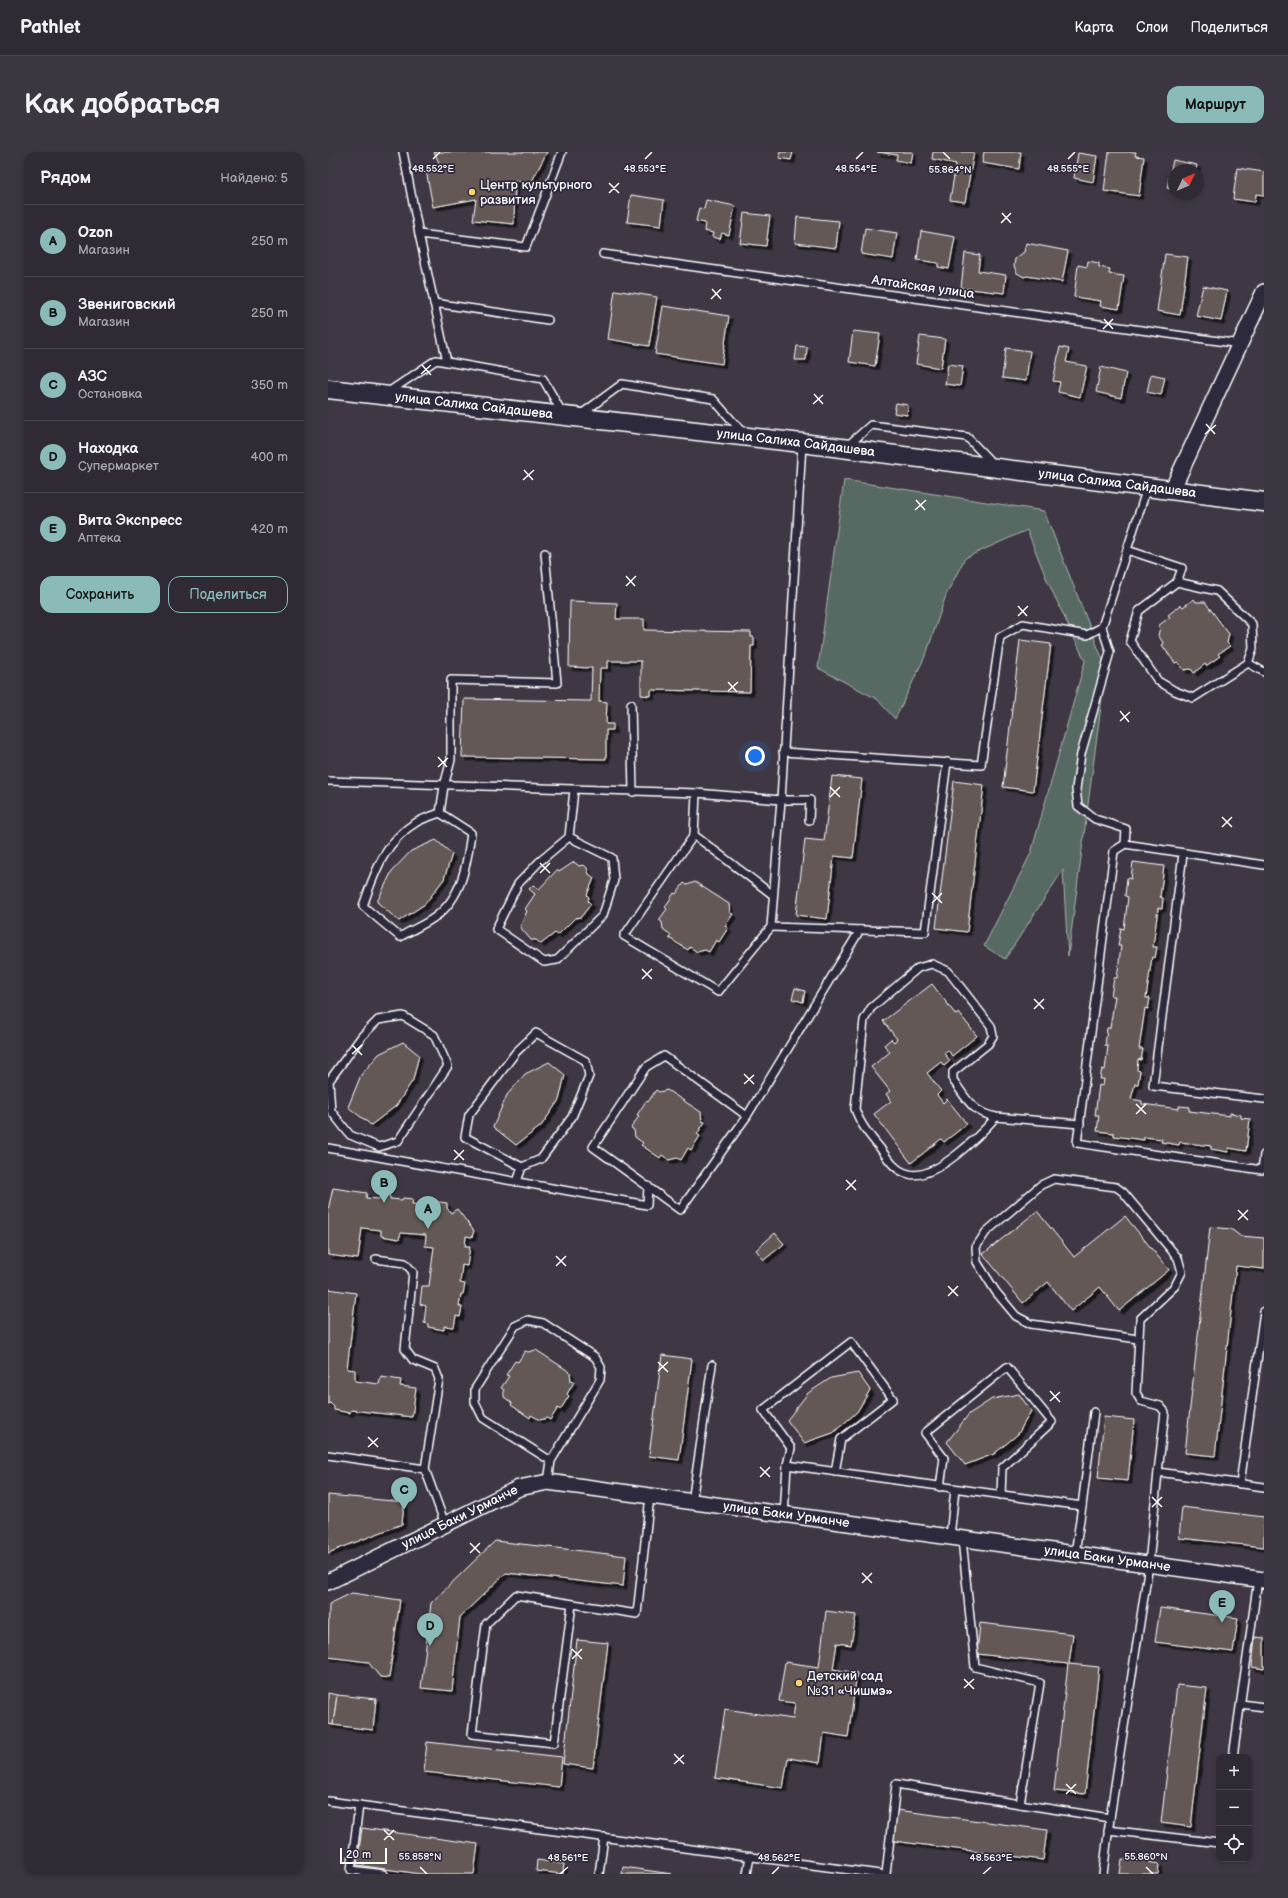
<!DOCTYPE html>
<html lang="ru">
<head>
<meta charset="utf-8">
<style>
  :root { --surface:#2f2a33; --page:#3b363f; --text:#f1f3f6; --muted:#a7a7ac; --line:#4a464e; --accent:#8bbbb9 }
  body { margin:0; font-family:"Balsamiq Sans",sans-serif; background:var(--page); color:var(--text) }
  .controls { position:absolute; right:12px; bottom:12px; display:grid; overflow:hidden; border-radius:8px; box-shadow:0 2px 6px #0003 }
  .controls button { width:36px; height:36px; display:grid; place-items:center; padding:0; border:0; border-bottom:1px solid var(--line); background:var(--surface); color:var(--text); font:20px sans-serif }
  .compass { position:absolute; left:840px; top:12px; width:36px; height:36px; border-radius:50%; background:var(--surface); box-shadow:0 2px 6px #0003; rotate:46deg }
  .scale { position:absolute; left:12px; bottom:10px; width:47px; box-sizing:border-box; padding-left:4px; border:2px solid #fff; border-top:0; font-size:11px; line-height:14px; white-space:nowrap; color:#fff; -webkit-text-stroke:3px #2f2a3d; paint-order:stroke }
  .you { position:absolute; left:427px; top:604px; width:14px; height:14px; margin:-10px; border:3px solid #fff; border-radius:50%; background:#1a73e8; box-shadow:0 0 0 6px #1a73e833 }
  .badge { display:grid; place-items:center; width:26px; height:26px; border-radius:50%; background:var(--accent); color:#111; font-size:13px; font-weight:700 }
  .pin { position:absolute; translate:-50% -33px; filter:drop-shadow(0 1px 2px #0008) }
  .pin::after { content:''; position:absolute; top:21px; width:14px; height:12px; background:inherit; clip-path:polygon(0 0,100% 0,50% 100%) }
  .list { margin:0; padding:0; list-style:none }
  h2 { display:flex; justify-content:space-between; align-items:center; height:52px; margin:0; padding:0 16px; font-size:17px }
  h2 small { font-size:13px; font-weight:400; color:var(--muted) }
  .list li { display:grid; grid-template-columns:26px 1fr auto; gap:12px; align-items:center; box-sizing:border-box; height:72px; padding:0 16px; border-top:1px solid var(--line) }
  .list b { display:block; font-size:15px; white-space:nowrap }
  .list p { margin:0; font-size:13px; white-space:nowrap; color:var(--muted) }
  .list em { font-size:13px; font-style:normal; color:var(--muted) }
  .actions { display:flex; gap:8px; padding:12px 16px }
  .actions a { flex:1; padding:9px 0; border:1px solid var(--accent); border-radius:12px; text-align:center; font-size:14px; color:var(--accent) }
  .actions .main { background:var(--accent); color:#111 }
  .icon { flex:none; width:22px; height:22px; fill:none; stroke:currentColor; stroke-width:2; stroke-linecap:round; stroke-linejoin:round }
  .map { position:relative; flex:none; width:936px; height:1722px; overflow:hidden; border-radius:12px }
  header { display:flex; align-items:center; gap:24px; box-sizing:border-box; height:56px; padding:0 20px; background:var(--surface); border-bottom:1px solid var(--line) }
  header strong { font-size:19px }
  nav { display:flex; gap:22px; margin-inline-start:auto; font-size:14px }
  .intro { display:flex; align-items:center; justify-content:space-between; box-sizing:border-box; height:96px; padding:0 24px }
  h1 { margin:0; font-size:28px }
  .button { padding:10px 18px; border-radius:12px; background:var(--accent); color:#111; font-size:14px; font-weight:700 }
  main { display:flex; gap:24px; padding:0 24px }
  aside { flex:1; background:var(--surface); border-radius:12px; box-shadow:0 2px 6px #0003 }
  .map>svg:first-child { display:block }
  .green { fill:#566962; stroke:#aab4b0 }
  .building { fill:#645954; stroke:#fff; filter:url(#shadow) }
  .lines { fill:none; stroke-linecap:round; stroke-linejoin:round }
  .service-casing { stroke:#fff; stroke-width:10 }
  .minor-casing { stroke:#fff; stroke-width:18 }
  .tertiary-casing { stroke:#fff; stroke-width:21 }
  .service { stroke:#2f2a3d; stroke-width:7 }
  .minor { stroke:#2f2a3d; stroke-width:15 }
  .tertiary { stroke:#2f2a3d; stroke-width:18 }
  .ticks { fill:none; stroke:#fff; stroke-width:1.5 }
  .poi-dot { fill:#ffd166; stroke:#2f2a3d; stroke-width:1.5 }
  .labels { text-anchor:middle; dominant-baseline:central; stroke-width:3.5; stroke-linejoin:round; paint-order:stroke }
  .poi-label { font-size:13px; fill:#fff; stroke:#2f2a3d; text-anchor:start }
  .street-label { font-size:13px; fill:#fff; stroke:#2f2a3d }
  .ticks-label { font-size:10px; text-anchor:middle; fill:#fff; stroke:#2f2a3d; stroke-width:3.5; stroke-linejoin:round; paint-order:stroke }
</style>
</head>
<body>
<header>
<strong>Pathlet</strong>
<nav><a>Карта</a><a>Слои</a><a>Поделиться</a></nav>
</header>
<div class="intro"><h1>Как добраться</h1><a class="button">Маршрут</a></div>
<main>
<aside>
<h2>Рядом<small>Найдено: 5</small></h2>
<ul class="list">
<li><span class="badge">A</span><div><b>Ozon</b><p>Магазин</p></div><em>250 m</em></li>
<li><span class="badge">B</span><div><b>Звениговский</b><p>Магазин</p></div><em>250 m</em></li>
<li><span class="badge">C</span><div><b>АЗС</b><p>Остановка</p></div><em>350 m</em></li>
<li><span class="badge">D</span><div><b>Находка</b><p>Супермаркет</p></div><em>400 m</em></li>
<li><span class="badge">E</span><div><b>Вита Экспресс</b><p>Аптека</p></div><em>420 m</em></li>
</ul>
<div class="actions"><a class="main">Сохранить</a><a>Поделиться</a></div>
</aside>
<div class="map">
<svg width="936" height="1722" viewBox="0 0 936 1722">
  <defs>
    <filter id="shadow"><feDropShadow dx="3.5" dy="3.5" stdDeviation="0" flood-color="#0009"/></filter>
  </defs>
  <rect width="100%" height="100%" fill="#3f3844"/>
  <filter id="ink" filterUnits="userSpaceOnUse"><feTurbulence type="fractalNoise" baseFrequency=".025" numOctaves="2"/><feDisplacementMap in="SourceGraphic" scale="8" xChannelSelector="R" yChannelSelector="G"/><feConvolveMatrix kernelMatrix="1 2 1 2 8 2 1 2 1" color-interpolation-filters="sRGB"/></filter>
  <g filter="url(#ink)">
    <!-- green -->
    <path class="green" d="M516 328 716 359 778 516 740 804 735 718 677 807 656 794 703 701 757 509 719 428 699 378 637 406 618 443 599 500 567 567 549 547 490 516Z"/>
    <!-- building -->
    <g class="building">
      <path d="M106 0H219L202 33 187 28 186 72 145 68 148 47 105 55 98 18 113 15Z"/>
      <path d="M452 0H465L463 8 451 6Z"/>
      <path d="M549 0H585L583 11 568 8 569 3Z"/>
      <path d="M605 0H646L637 50 622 48 628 12 604 7Z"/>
      <path d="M656 0H693L691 17 654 11Z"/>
      <path d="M781 0H808L807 4 816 5 811 44 776 39Z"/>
      <path d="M750 1 769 4 765 30 746 26Z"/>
      <path d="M845 8 869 13 868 18H846V38L839 36Z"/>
      <path d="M909 16 936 20V43L928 42 927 50 905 47Z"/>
      <path d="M303 43 336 48 333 74 299 70Z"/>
      <path d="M378 48 407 54 401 83 394 81 392 87 384 85 385 81 376 79 377 71 368 69 371 56 376 57Z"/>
      <path d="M416 61 442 64 438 94 412 91Z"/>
      <path d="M469 65 511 69 508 96 467 91Z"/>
      <path d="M537 76 569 81 565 107 533 102Z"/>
      <path d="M593 79 627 85 621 117 610 115V111L589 108Z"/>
      <path d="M698 91 740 99 734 130 699 124 696 125 689 121 686 114 687 107 696 100Z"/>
      <path d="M637 101 652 103 650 119 678 123 676 141 633 136Z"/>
      <path d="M837 102 860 105 852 163 829 159Z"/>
      <path d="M760 109 771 111V115L782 117 781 122 796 124 791 157 772 154 773 149 746 145 750 113 759 115Z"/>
      <path d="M875 134 899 139 893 169 868 164Z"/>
      <path d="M287 138 329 145 321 194 280 187Z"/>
      <path d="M335 154 401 164 394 212 327 202Z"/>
      <path d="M525 179 552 182 547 214 521 210Z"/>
      <path d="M592 184 617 187 613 216 588 212Z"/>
      <path d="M469 194 479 195 478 208H467Z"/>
      <path d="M732 195 741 197 738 210 759 214 752 245 730 240 732 230 725 229Z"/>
      <path d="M678 196 702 199 698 229 674 226Z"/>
      <path d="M620 212 635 214 632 234 617 232Z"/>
      <path d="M773 215 798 221 793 246 768 240Z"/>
      <path d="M823 222 837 225 833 243 819 240Z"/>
      <path d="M568 251 580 253 579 263 566 261Z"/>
      <path d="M866 447 868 450H877L901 482 899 491 902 494 890 502 892 504 878 514 877 512 866 521 863 517 856 518 850 510 847 511 834 493 836 492 830 483 832 476 830 474 842 465 840 463 853 453 855 455Z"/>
      <path d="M242 449 289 451 288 467H316V478L423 480V485H426V494H423L422 540 323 538V544L313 543V509H280V516H272L271 549 279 550 278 572H285V578H278V607L134 605 136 547 263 549 264 516 241 515Z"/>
      <path d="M692 488 723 492 705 639 675 635Z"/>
      <path d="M504 624 534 627 525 706 506 704 499 767 468 763 477 687 496 689Z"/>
      <path d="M626 629 656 633 639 780 608 776Z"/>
      <path d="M108 688 124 702 116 727 97 752 71 769 49 750 64 719 83 699Z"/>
      <path d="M246 710 251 714 256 713 259 716 261 722 266 726 259 743 261 745 260 749 263 752 253 765 247 766 230 783 227 781 213 792 208 788H203L192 775 199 759 197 757 207 742 201 737 205 733 211 737 229 718 231 720Z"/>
      <path d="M805 710 836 714 832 745 835 746 834 757 830 756 825 795H829L827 806 824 805 818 846H822L820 857 817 856 811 897H815L813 908 810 907 809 918 812 919 810 932H807L803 947 814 949V952L851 957V954L862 955 861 959 902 964V961L913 963V966L922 967 918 999 901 996 900 1000 883 997V994L852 990 851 993 833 990 834 987 816 985V988L786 984V981L769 979 771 963H767L771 933 775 934 776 927H772L774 917 777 918 780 894H777L779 876H782L787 844H783L786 826H789L793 794H790L793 776 796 777 800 745 797 744 799 726 803 727Z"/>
      <path d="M367 730 401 752 402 761 405 762 397 774 400 776 391 790 388 788 381 800 377 798 369 800 362 795 360 798 341 786 343 783 335 777 334 770 331 768 339 757 337 755 346 741 348 742 356 731 359 733Z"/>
      <path d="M604 832 628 863 631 861 649 884 624 904 620 898 616 901 622 909 616 914 613 910 599 921 613 939 609 943 615 951 619 947 639 972 616 990 613 987 583 1011 546 962 563 949 558 942 562 939 543 915 562 900 556 893 563 887 566 890 569 887 555 869Z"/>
      <path d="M467 836 477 839 475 850 464 847Z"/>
      <path d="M75 890 91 903 85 928 68 954 43 973 20 955 33 923 51 902Z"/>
      <path d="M221 910 237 923 231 948 213 974 188 993 165 975 179 943 197 922Z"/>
      <path d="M328 938 331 940 339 938 373 960 374 969 377 970 369 982 372 984 363 998 360 996 353 1008 349 1006 341 1008 334 1003 332 1006 313 993 315 991 307 985 306 978 303 976 311 964 309 963 318 949 320 950Z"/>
      <path d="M5 1036 39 1041 38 1046 51 1047 52 1043 62 1044V1047L74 1048 75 1046 85 1047 84 1052 102 1054 103 1049 119 1051V1056L123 1061 129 1057 146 1079 144 1085 138 1084 137 1094H142L139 1114 134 1113 132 1131 137 1132 135 1142H133L131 1154 134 1155 132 1165 128 1164 126 1175 116 1174V1178L100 1175V1172L96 1171 98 1154 92 1152 94 1134H101L106 1095 97 1094 98 1083 73 1081 71 1087 53 1084V1078L34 1076 30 1107 0 1103V1058Z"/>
      <path d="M709 1059 746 1105 797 1064 841 1118 791 1159 772 1135 743 1159 720 1130 695 1151 655 1102Z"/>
      <path d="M882 1075 903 1077 912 1084 936 1086V1117L908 1114 887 1304 857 1301Z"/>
      <path d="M447 1081 456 1092 436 1108 428 1098Z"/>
      <path d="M0 1137 28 1141 19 1217 27 1218V1229L51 1232 53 1225 73 1228 72 1234 88 1236 84 1265 23 1258 22 1261 6 1258V1255L2 1251 0 1252Z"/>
      <path d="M208 1198 242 1220 243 1229 246 1230 239 1242 241 1244 232 1258 230 1256 222 1268 219 1266 212 1268 203 1263 202 1266 183 1253 184 1251 176 1245V1238L173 1236 181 1224 178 1223 187 1209 190 1210 197 1199 200 1200Z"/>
      <path d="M334 1203 364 1207 351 1308 321 1304Z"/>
      <path d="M530 1221 542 1238 529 1260 505 1281 476 1291 459 1268 480 1241 503 1226Z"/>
      <path d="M691 1242 703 1259 690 1282 666 1302 637 1313 619 1290 641 1262 664 1247Z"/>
      <path d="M776 1265 806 1268 800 1329 770 1326Z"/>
      <path d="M0 1343 76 1350 74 1372 0 1401Z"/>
      <path d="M854 1355 936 1365V1395L851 1386Z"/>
      <path d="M167 1389 298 1404 295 1434 178 1421 132 1465 124 1539 93 1536 103 1451Z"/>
      <path d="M24 1441 72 1448 61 1526 52 1525 40 1510 0 1505 1 1452Z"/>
      <path d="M832 1456 910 1466 905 1500 827 1490Z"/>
      <path d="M498 1459 528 1463 523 1493 509 1491 505 1517 529 1521 520 1585 496 1581 492 1611 460 1606 455 1636 387 1626 397 1557 465 1567 467 1551 451 1549 457 1510 491 1515Z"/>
      <path d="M652 1471 745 1482 741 1512 771 1515 757 1642 726 1639 740 1512 649 1502Z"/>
      <path d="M927 1485 936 1486V1517L924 1515Z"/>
      <path d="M249 1488 280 1491 265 1616 235 1612Z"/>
      <path d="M849 1533 879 1536 863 1675 833 1671Z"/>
      <path d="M0 1541 9 1543 5 1573 0 1572Z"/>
      <path d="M9 1543 48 1547 45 1578 5 1573Z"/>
      <path d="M99 1590 234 1605 231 1635 96 1620Z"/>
      <path d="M569 1658 719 1678 715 1708 565 1689Z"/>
      <path d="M34 1676 150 1692 146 1722H93L29 1713Z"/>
      <path d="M809 1706 820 1708V1710L831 1712 830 1722H792L794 1707 808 1709Z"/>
      <path d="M209 1708 236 1712 235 1722 208 1719Z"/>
      <path d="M295 1715 344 1722H294Z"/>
    </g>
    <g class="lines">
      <!-- service casing -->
      <g class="service-casing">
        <g id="service">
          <path d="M75 0 91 82 119 210"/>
          <path d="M91 82 198 95 234 0"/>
          <path d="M275 102 912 192"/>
          <path d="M106 151 220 168"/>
          <path d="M59 241 108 208 215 227 235 262"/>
          <path d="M252 263 294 232 385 247 416 282"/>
          <path d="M518 295 543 273 639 285 664 311"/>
          <path d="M799 398 854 416 849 430"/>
          <path d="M849 430 889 439 924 472 925 497 920 511 865 546 847 539 830 529 802 489 811 459Z"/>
          <path d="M774 475 782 500 753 602 748 637 750 654 767 667 798 677 797 692"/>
          <path d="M920 511 936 520"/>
          <path d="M303 552 305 640"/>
          <path d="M455 600 653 613 672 485 695 472 759 483 774 475 819 336"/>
          <path d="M0 629 368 641 453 648 474 292"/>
          <path d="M368 641 366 683 296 784 390 840 443 775"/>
          <path d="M112 661 143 681C139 712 134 746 107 765 96 773 83 778 72 785L35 754C46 722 57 688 89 670 96 666 104 664 112 661L116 634 123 608V528L229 531 217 401"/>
          <path d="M481 668 482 648H453L443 775 597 780 619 610"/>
          <path d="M366 683 445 743"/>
          <path d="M241 685 284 706 286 728 275 763 229 808 216 810 168 777 190 732 211 710 241 685 246 638"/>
          <path d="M855 702 825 934 936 947"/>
          <path d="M936 713 797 692 786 699 749 991 934 1018 936 1003"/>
          <path d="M75 864 106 883 120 914 70 989 51 995 22 983 3 959 1 929 34 884 50 868Z"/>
          <path d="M208 881 258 909 261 924 244 965 213 1007 194 1015 137 985 141 963 188 900Z"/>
          <path d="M336 904 419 964 352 1058 265 995 318 915Z"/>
          <path d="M419 964 532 778"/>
          <path d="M668 965C643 960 639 947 625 928V920L660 892 665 884 663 874 620 819 604 812 590 816 543 856 536 868 527 957C532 972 542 984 552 996 560 1007 567 1019 581 1022 607 1029 652 983 668 965L752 972"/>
          <path d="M0 996 319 1053 320 1034"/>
          <path d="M189 1030 194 1015"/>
          <path d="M810 1187 703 1172 688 1164 668 1140 649 1110 648 1095 658 1080 713 1033 726 1027 788 1035 795 1040 850 1106 854 1120 847 1134 812 1167 808 1241 813 1249 832 1254 837 1260 830 1320"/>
          <path d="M0 1303 97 1317 111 1227 107 1217 85 1208 77 1197 85 1120 77 1111 48 1107"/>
          <path d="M459 1313 463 1296 435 1258 523 1190 565 1247 513 1287 507 1320"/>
          <path d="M97 1317 117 1372"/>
          <path d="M220 1330 223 1309 272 1228 273 1215 267 1205 215 1171 200 1168 187 1174 147 1237V1250L155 1266 223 1309"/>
          <path d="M912 1332 936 1159"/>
          <path d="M612 1335 616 1306 597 1281 679 1215 724 1270 674 1316 673 1343"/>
          <path d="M364 1350 384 1213"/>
          <path d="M754 1354 766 1260"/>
          <path d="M456 1363 459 1313 754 1354 747 1402"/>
          <path d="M622 1385 627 1337"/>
          <path d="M634 1387 647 1515 712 1531 692 1652 782 1666"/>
          <path d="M244 1452 226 1591 144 1582 158 1472 188 1443 309 1462 322 1344"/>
          <path d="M913 1552 936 1555"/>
          <path d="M905 1605 930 1427"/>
          <path d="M0 1649 552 1722"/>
          <path d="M31 1653 23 1718 55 1722"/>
          <path d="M780 1678 891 1691"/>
          <path d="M271 1722 276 1685"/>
          <path d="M419 1722 422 1704"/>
          <path d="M558 1722 568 1632 692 1652"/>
          <path d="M775 1722 782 1666 821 1412 830 1320 936 1335"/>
        </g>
      </g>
      <!-- minor casing -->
      <g class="minor-casing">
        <g id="minor">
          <path d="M844 338 936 140"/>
          <path id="s1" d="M0 1430 191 1336 220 1330 936 1428"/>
        </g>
      </g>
      <!-- tertiary casing -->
      <g class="tertiary-casing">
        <g id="tertiary">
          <path id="s2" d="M0 237 474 291 936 350"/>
        </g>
      </g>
      <!-- service -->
      <use href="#service" class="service"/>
      <!-- minor -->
      <use href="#minor" class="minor"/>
      <!-- tertiary -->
      <use href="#tertiary" class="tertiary"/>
    </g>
  </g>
  <!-- ticks -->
  <path class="ticks" d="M615 0 622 7M105 7 112 0M317 7 324 0M528 7 535 0M740 7 747 0M281 31 291 41M281 41 291 31M674 61 683 71M673 71 683 61M384 137 393 147M383 147 393 137M776 167 785 177M775 177 785 167M94 213 103 223M93 222 103 213M486 242 495 252M485 252 495 243M878 272 887 282M877 282 888 273M196 318 205 328M195 328 206 318M588 348 597 358M587 358 598 348M298 424 307 434M298 434 308 424M690 454 699 464M690 464 700 454M400 530 409 540M400 539 410 530M792 559 801 570M792 569 802 560M110 605 119 615M110 615 120 606M502 635 512 645M502 645 512 635M894 665 904 675M894 675 904 665M212 711 222 721M212 721 222 711M604 741 614 751M604 751 614 741M314 817 324 827M314 827 324 817M706 847 716 857M706 857 716 847M24 893 34 903M24 902 34 893M416 922 426 932M416 932 426 923M808 952 818 962M808 962 818 952M126 998 136 1008M126 1008 136 998M518 1028 528 1038M518 1038 528 1028M910 1058 920 1068M910 1068 920 1058M228 1104 238 1114M228 1114 238 1104M620 1134 630 1144M620 1144 630 1134M330 1210 340 1220M330 1219 340 1210M722 1239 732 1250M722 1249 732 1240M40 1285 50 1295M40 1295 50 1286M432 1315 442 1325M432 1325 442 1315M824 1345 834 1355M824 1355 834 1345M142 1391 152 1401M142 1401 152 1391M534 1421 544 1431M534 1431 544 1421M244 1497 254 1507M244 1507 254 1497M636 1527 646 1537M636 1536 646 1527M346 1602 356 1612M346 1612 356 1603M738 1632 748 1642M738 1642 748 1632M56 1678 66 1688M56 1688 66 1678M92 1715 99 1722M818 1715 825 1722M232 1722 240 1715M444 1722 451 1715M655 1722 663 1715"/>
  <!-- markers -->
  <g class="poi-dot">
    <circle cx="144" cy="40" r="4"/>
    <circle cx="471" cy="1531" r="4"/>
  </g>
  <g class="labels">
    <!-- poi labels -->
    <g class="poi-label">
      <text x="152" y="33">Центр культурного<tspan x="152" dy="15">развития</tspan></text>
      <text x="479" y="1524">Детский сад<tspan x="479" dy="15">№31 «Чишмэ»</tspan></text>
    </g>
    <!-- street labels -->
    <g class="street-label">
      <text transform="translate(595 135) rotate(8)">Алтайская улица</text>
      <text stroke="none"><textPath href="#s2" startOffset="147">улица Салиха Сайдашева</textPath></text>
      <text stroke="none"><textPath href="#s2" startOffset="471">улица Салиха Сайдашева</textPath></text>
      <text stroke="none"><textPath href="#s2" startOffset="795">улица Салиха Сайдашева</textPath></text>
      <text stroke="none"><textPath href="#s1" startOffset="483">улица Баки Урманче</textPath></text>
      <text stroke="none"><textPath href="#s1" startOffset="147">улица Баки Урманче</textPath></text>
      <text stroke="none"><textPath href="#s1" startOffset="807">улица Баки Урманче</textPath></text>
    </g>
  </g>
  <g class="ticks-label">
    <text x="105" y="20">48.552°E</text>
    <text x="317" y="20">48.553°E</text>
    <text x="528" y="20">48.554°E</text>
    <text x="740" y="20">48.555°E</text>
    <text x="622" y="21">55.864°N</text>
    <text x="92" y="1708">55.858°N</text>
    <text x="818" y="1708">55.860°N</text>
    <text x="240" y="1709">48.561°E</text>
    <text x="451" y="1709">48.562°E</text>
    <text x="663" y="1709">48.563°E</text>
  </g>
</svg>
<div class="controls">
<button>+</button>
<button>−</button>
<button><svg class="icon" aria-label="locate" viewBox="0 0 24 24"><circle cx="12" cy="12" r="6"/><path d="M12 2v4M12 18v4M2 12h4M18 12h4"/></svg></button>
</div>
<svg class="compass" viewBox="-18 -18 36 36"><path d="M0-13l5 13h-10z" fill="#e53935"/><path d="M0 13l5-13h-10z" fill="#a7a7ac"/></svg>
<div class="scale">20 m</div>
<div class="you"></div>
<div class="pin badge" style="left:100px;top:1077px">A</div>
<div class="pin badge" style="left:56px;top:1051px">B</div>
<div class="pin badge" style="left:76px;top:1358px">C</div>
<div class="pin badge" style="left:102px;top:1494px">D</div>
<div class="pin badge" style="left:894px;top:1471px">E</div>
</div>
</main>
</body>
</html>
